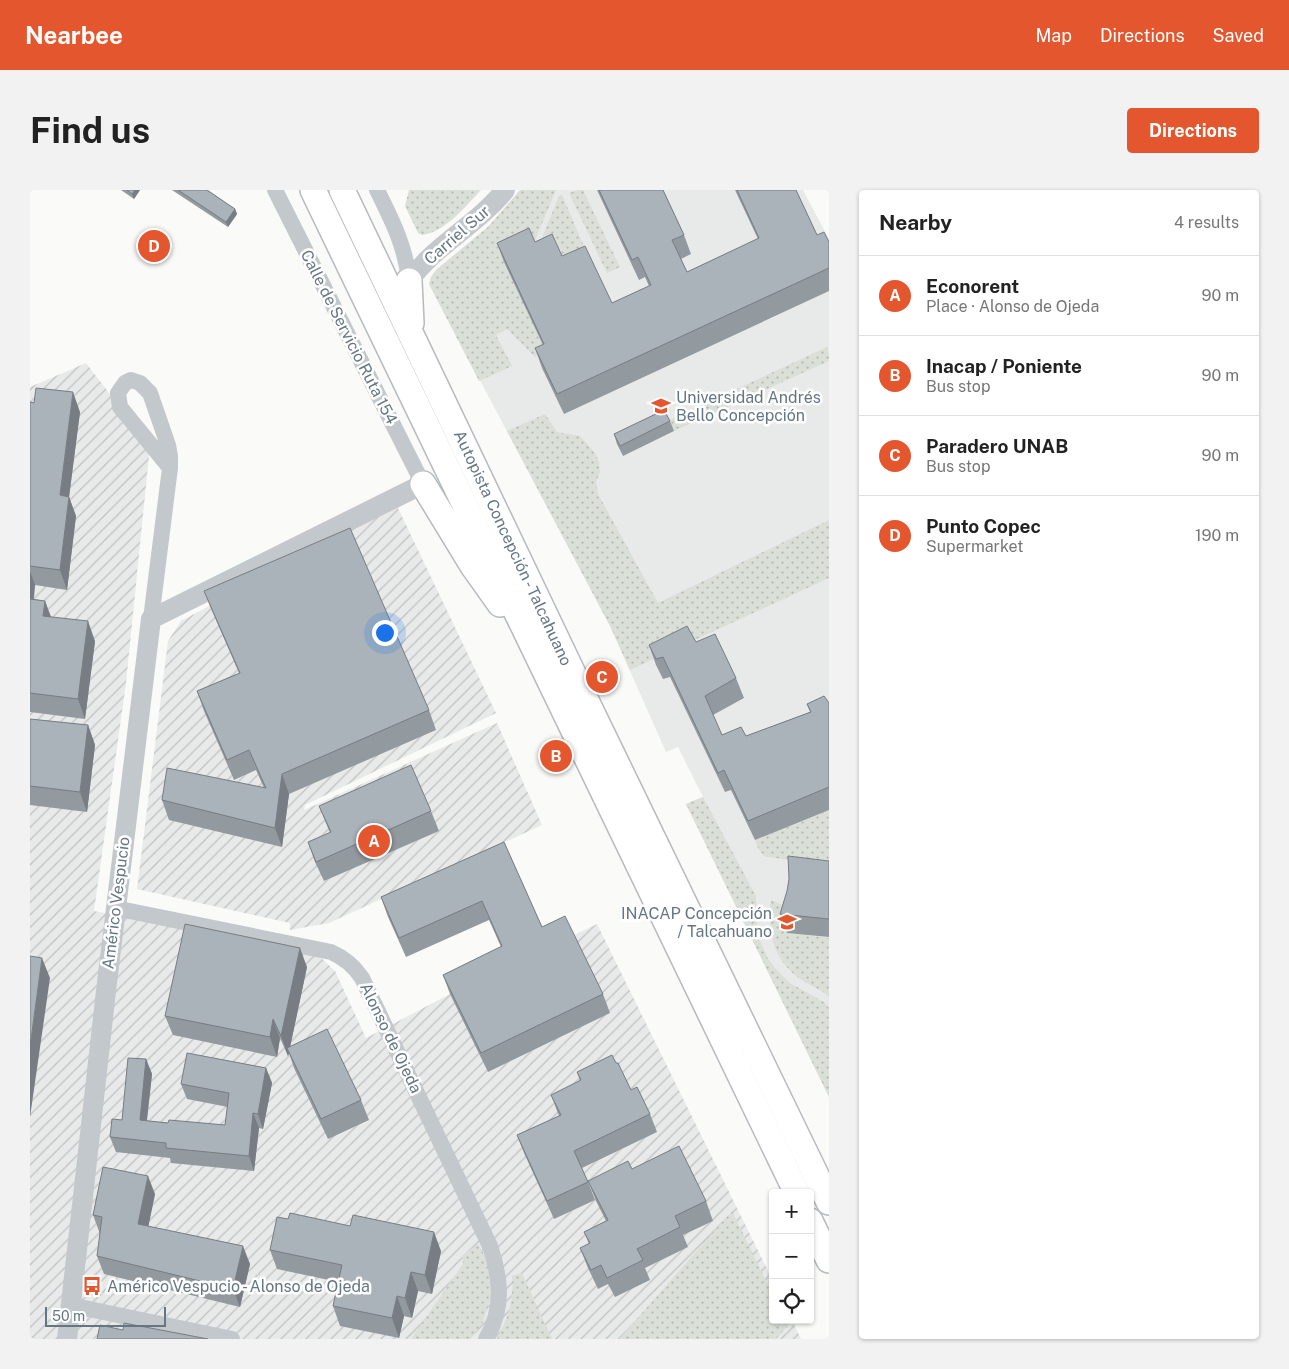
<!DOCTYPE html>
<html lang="en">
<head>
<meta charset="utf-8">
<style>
  :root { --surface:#fff; --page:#f2f2f2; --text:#222; --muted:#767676; --line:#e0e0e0; --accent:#e4572e }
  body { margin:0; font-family:"Public Sans",sans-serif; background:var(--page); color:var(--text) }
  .controls { position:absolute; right:15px; bottom:15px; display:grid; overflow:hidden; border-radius:5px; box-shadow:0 1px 4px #0004 }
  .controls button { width:45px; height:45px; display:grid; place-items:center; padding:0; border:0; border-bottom:1px solid var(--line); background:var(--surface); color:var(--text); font:25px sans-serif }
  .scale { position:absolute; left:15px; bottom:12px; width:121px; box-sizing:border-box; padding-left:5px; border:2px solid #657683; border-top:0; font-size:14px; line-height:18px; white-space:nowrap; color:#657683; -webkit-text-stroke:4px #fff; paint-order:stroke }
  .you { position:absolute; left:354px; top:442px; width:18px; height:18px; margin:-12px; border:4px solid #fff; border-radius:50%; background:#1a73e8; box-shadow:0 0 0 8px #1a73e833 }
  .badge { display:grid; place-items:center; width:32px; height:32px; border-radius:50%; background:var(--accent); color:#fff; font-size:16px; font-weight:700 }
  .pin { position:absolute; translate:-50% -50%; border:2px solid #fff; box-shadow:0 1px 5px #0006 }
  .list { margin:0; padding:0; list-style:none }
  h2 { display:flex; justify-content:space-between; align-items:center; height:65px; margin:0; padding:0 20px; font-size:21px }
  h2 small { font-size:16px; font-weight:400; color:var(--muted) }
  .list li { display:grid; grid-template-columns:32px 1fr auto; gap:15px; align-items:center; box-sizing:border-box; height:80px; padding:0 20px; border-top:1px solid var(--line) }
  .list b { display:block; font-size:19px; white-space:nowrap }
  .list p { margin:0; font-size:16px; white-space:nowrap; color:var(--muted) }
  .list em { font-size:16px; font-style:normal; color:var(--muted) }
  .icon { flex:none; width:28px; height:28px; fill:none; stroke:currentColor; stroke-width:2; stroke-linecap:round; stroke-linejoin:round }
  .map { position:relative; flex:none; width:799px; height:1149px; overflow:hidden; border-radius:5px }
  header { display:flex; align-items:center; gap:30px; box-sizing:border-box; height:70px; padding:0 25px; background:var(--accent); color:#fff }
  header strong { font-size:24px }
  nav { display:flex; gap:28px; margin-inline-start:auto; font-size:18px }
  .intro { display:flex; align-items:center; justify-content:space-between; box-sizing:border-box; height:120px; padding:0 30px }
  h1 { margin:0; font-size:35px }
  .button { padding:12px 22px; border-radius:5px; background:var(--accent); color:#fff; font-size:18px; font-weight:700 }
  main { display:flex; gap:30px; padding:0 30px }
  aside { flex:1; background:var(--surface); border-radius:5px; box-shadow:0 1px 4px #0004 }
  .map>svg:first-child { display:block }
  .built { fill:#e8e9e9 }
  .industrial { fill:url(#industrial-furrows) }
  .grass { fill:url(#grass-dots) }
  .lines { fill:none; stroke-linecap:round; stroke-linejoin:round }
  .primary-casing { stroke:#b5babe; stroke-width:28 }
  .minor { stroke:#c3c8cc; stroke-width:16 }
  .tertiary { stroke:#c3c8cc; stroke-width:20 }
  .primary { stroke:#fff; stroke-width:25 }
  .wall { fill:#929a9f }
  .shaded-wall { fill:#777d82 }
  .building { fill:#aab3b9; stroke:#777d82 }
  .labels { text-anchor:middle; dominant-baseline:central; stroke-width:5; stroke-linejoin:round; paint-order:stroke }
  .street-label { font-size:16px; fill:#657683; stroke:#fff }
  .poi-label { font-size:16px; fill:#657683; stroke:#fff; text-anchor:start }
</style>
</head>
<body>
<header>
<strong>Nearbee</strong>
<nav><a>Map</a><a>Directions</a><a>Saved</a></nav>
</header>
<div class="intro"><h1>Find us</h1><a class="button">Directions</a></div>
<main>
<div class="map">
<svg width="799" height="1149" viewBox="0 0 799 1149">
  <defs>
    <pattern id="industrial-furrows" width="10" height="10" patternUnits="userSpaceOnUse" patternTransform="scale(1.25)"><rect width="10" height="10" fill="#e8e9e9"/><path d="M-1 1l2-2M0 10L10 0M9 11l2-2" fill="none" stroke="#c0c1c2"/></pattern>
    <pattern id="grass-dots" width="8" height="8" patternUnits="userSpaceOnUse" patternTransform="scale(1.25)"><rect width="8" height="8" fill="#dadfd7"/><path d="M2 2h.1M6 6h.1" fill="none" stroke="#b4b9b4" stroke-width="1.8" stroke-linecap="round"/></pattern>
  </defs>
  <rect width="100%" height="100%" fill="#fafaf8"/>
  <!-- built -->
  <path class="built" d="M490 0H773L799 49V907L656 614 673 607 648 557 636 562 580 436 399 94 401 87 406 80 459 36Z"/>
  <!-- industrial -->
  <g class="industrial">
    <path d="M56 173 120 256 96 493 64 721 283 760 305 781 336 848 420 804 567 734 743 1091V1130H762L771 1149H0V197Z"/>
    <path d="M367 316 466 523 275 615 274 620 467 533 512 635 299 733 260 740V733L107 699 138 451 151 431Z"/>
  </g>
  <!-- grass -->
  <g class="grass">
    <path d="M379 0H451C437 15 414 43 392 45L388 43 375 16Z"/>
    <path d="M490 0H526L501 60 516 161 505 167 477 139 466 145 482 176 449 191 399 94 401 87 406 80 459 36Z"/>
    <path d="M547 0H553L590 77 577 83 539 3Z"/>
    <path d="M532 5 562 75 507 60 529 6Z"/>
    <path d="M797 157 799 164V171L644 241 638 231Z"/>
    <path d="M515 224 527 242 550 246 565 263 569 272 570 282 566 292 568 304 628 413 799 330V388L600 480 580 436 477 241Z"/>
    <path d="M673 607 726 706 727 744 737 767 744 777 760 793 794 812 799 818V907L656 614Z"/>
    <path d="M799 620V677L734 666 728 658 725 650Z"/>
    <path d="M741 710 764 720 758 743 799 748V807C791 799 781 796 772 790 744 772 737 743 741 710Z"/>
    <path d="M702 1021 743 1105V1130H755L758 1136 746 1149H589Z"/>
    <path d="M448 1054 459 1073 463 1092 461 1108 452 1134 440 1149H381L433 1074 432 1066Z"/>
    <path d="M492 1083 522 1149H467C478 1127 484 1112 482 1086Z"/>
  </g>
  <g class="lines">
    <!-- primary casing -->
    <g class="primary-casing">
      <g id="primary">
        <path d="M283 0 767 1003"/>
        <path d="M312 0 547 492 799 1012"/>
        <path d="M379 91 381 133"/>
        <path d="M393 294 443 376 470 414"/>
        <path d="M780 1031 799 1070"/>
      </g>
    </g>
    <!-- minor -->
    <g class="minor">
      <path d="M245 0 393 294"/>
      <path d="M347 0C362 30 376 58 379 91"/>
      <path d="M121 429 140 278V266L138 255 120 203 110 193 101 190 95 193 88 203 90 217 140 278"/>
      <path d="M85 718 301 762C315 768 324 776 332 788L460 1056C471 1088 474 1119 456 1149"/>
      <path d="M40 1115 202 1149"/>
    </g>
    <!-- tertiary -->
    <g class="tertiary">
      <path d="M379 91C405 55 447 35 475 0"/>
      <path d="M37 1149 76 801 121 429 393 294"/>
    </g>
    <!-- primary -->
    <use href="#primary" class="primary"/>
  </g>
  <!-- wall -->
  <g class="wall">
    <path d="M91 0H110L104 9Z"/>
    <path d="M142 0H177L205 19 207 24 198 37Z"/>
    <path d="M567 0H633L654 45 661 64 651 69 657 82 728 49 705 0H766L787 45 799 52V101L534 224 512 178 505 158 513 155 474 72 467 53 505 52 532 66 582 113 619 96 615 87 609 90Z"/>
    <path d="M0 212 50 222 39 307 46 326 37 400 5 395 4 409 15 411 21 427 65 451 55 529 0 522Z"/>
    <path d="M640 231 644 241 593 266 587 254 584 244Z"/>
    <path d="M174 401 399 520 406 540 259 604 252 657 139 630 132 610 234 598 226 580 204 590 174 521 167 501 209 483 182 421Z"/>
    <path d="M666 452 706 488 714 508 683 525 692 545 716 546 780 522 777 514 799 513V620L725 650 701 600 695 602 640 487 633 489 626 475 619 455Z"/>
    <path d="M0 529 58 535 65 555 57 622 0 615Z"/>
    <path d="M289 616 401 621 409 641 294 691 285 672 278 652 300 643Z"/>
    <path d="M474 652 512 737 573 804 580 823 458 882 420 804 413 785 471 757 459 730 376 767 358 727 351 707Z"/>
    <path d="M799 671V747L757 743 750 724Z"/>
    <path d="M277 777 260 857 331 910 339 930 298 949 264 878 259 863 258 866 250 848 247 867 143 845 135 826Z"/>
    <path d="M116 869 122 884 117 931 138 933 195 935 198 917 157 909 151 894 236 878 242 893 233 939 229 938 224 981 141 973 140 968 86 962 80 947 92 930Z"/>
    <path d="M586 873 601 900 620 924 627 942 552 978 558 992 565 1010 524 1029 494 963 487 945 529 926 521 905 550 891 547 882Z"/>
    <path d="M602 979 676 1011 683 1031 653 1045 658 1057 615 1078 620 1090 585 1107 578 1094 568 1099 558 1078 550 1058 559 1054 554 1042 576 1031 566 1011 558 991Z"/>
    <path d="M125 1004 118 1036 220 1074 210 1117 74 1084 67 1066 70 1044 63 1025Z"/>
    <path d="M240 1060 411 1061 402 1104 388 1101 382 1128 374 1126 369 1148 310 1136 303 1116 308 1092 247 1079Z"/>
  </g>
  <!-- shaded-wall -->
  <g class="shaded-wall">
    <path d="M105 0H110L104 9 102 4Z"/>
    <path d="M205 19 207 24 198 37 196 32Z"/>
    <path d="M43 202 50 222 39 307 46 326 37 400 30 380V305Z"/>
    <path d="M0 381 5 395 1 428 0 424Z"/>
    <path d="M15 411 22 430 13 426Z"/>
    <path d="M58 431 65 451 55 529 48 509Z"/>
    <path d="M58 535 65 555 57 622 50 602Z"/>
    <path d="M252 584 259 604 252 657 245 638Z"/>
    <path d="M270 758 277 777 259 862 257 858 259 863 258 866 251 846Z"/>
    <path d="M12 768 20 788 0 927V857Z"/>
    <path d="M243 829 250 848 247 867 240 847Z"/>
    <path d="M116 869 122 884 115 945 110 930Z"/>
    <path d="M236 878 242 893 233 939 228 924Z"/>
    <path d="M223 923 229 938 224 981 219 966Z"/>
    <path d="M118 986 125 1004 115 1053 108 1034Z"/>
    <path d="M404 1042 411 1061 402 1104 395 1085Z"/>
    <path d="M213 1056 220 1074 210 1117 203 1099Z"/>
    <path d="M381 1082 388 1101 382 1128 375 1108Z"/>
    <path d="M367 1106 374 1126 369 1148 362 1128Z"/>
  </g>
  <!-- building -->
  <g class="building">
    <path d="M97 0H105L102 4Z"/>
    <path d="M148 0H177L205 19 196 32Z"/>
    <path d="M569 0H633L654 45 642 50 657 82 729 48 707 0H766L787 45 794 42 799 52V78L527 204 505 158 514 154 467 53 499 38 505 52 522 44 532 66 555 56 582 113 621 95 608 67 602 70Z"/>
    <path d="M6 198 43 202 30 305 39 307 30 380 0 376V212L4 213Z"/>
    <path d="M634 220 640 231 590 256 584 244Z"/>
    <path d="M320 338 399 520 252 584 245 638 132 610 137 578 236 598 219 560 197 570 167 501 210 483 174 401Z"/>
    <path d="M0 409 15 411 13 426 58 431 48 509 0 503Z"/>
    <path d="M657 436 666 452 685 444 706 488 675 506 692 545 711 537 716 546 781 522 777 514 794 506 799 513V597L718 631 694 580 688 583 633 467 626 469 619 455Z"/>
    <path d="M0 529 58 535 50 602 0 596Z"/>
    <path d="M381 575 401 621 286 672 278 652 301 642 289 616Z"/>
    <path d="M474 652 512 737 535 726 573 804 451 863 413 785 472 756 452 711 369 748 351 707Z"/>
    <path d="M758 666 799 671V729L750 724 757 701 759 689Z"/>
    <path d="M155 734 270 758 251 846 243 829 240 847 135 826Z"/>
    <path d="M0 766 12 768 0 857Z"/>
    <path d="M297 839 331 910 291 929 257 858Z"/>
    <path d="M157 863 236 878 228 924 223 923 219 966 136 958V953L80 947 82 929 92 930 98 868 116 869 110 930 138 933 139 930 195 935 199 903 151 894Z"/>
    <path d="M582 865 586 873H588L601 900 607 897 620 924 544 961 558 992 517 1011 487 945 531 925 521 905 551 890 547 882Z"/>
    <path d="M649 956 676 1011 645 1026 650 1037 607 1059 613 1070 577 1088 571 1075 561 1080 550 1058 560 1053 554 1042 578 1030 558 991 598 971 602 979Z"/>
    <path d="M73 977 118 986 108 1034 213 1056 203 1099 67 1066 72 1027 63 1025Z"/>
    <path d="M260 1023 320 1036 323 1025 404 1042 395 1085 381 1082 375 1108 367 1106 362 1128 303 1116 312 1075 240 1060 247 1027 258 1029Z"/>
    <path d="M94 1133 178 1149H67L70 1135 93 1140Z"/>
  </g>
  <!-- icons -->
  <defs>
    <g id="university-bare" transform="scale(1.5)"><path d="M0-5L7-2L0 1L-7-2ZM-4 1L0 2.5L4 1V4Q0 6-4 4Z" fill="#e4572e" stroke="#fff" stroke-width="2.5" paint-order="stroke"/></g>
    <g id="bus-bare" transform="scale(1.5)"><path d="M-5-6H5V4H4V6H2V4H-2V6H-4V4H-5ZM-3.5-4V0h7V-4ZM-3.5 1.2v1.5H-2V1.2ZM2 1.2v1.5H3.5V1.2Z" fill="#e4572e" stroke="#fff" stroke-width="2.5" paint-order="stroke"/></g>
  </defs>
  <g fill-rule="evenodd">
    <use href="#university-bare" x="631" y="216"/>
    <use href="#university-bare" x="757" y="732"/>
    <use href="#bus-bare" x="62" y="1096"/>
  </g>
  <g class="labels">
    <!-- street labels -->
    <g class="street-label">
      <text transform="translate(427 45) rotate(-41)">Carriel Sur</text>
      <text transform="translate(319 147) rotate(63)">Calle de Servicio Ruta 154</text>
      <text transform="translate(483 358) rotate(65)">Autopista Concepción - Talcahuano</text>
      <text transform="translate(86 713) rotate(-83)">Américo Vespucio</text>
      <text transform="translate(361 848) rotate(64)">Alonso de Ojeda</text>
    </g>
    <!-- poi labels -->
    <g class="poi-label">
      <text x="646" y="207">Universidad Andrés<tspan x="646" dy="18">Bello Concepción</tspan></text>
      <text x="742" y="723" text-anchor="end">INACAP Concepción<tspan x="742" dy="18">/ Talcahuano</tspan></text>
      <text x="77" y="1096">Américo Vespucio - Alonso de Ojeda</text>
    </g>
  </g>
</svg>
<div class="controls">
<button>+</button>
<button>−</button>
<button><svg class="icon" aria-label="locate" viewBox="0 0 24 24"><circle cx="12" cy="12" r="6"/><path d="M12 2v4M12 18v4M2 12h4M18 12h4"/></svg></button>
</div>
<div class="scale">50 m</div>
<div class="you"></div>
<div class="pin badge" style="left:344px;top:651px">A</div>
<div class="pin badge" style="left:526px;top:566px">B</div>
<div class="pin badge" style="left:572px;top:487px">C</div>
<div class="pin badge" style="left:124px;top:56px">D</div>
</div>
<aside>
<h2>Nearby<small>4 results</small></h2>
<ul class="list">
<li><span class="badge">A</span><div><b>Econorent</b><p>Place · Alonso de Ojeda</p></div><em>90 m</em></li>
<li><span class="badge">B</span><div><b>Inacap / Poniente</b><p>Bus stop</p></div><em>90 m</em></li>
<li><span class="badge">C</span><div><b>Paradero UNAB</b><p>Bus stop</p></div><em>90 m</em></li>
<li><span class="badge">D</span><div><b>Punto Copec</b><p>Supermarket</p></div><em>190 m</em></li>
</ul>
</aside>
</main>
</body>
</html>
